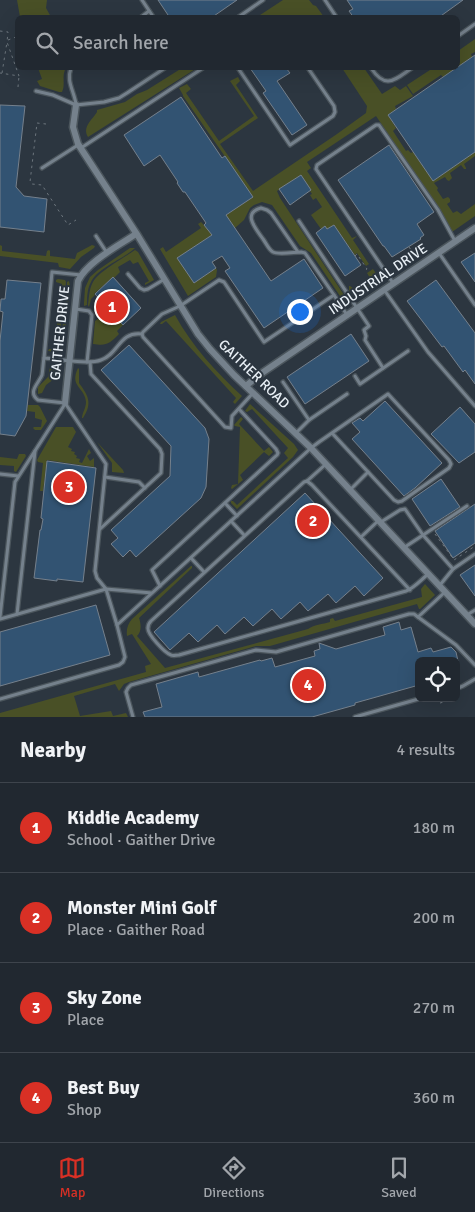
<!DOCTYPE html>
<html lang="en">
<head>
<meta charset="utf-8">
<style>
  :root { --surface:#212830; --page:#293038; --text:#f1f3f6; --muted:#a2a6ab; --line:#3e444c; --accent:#d93025 }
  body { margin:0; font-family:Signika,sans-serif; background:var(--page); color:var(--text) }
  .controls { position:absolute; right:15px; bottom:15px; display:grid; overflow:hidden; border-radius:8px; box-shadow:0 5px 20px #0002 }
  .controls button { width:45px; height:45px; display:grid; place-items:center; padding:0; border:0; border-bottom:1px solid var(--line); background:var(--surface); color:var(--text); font:25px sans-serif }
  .you { position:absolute; left:299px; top:311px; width:18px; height:18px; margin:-12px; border:4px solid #fff; border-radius:50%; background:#1a73e8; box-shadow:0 0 0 8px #1a73e833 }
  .badge { display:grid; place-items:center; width:32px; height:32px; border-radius:50%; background:var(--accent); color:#fff; font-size:16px; font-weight:700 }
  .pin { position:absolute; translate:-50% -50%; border:2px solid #fff; box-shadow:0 1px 5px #0006 }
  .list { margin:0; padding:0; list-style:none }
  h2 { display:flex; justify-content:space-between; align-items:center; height:65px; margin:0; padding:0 20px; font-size:21px }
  h2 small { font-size:16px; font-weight:400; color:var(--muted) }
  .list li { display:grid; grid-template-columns:32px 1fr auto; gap:15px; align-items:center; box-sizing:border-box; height:90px; padding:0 20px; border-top:1px solid var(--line) }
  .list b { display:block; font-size:19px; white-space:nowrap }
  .list p { margin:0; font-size:16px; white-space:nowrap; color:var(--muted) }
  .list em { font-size:16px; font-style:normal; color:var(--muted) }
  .icon { flex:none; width:28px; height:28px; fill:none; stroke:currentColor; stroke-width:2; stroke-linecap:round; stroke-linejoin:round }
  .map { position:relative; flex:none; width:475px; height:717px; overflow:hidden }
  .search { position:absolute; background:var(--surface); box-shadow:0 5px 20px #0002; left:15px; right:15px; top:15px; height:55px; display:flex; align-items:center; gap:12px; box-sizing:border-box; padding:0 18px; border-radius:8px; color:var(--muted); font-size:19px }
  .sheet { height:425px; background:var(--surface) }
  nav { display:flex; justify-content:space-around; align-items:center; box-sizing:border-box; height:70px; border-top:1px solid var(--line); background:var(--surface); font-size:14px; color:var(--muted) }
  nav a { display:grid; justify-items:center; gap:2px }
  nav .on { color:var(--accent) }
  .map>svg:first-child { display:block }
  .green { fill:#495026 }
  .building { fill:#325372; stroke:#75808c }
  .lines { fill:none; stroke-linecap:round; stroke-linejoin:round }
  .service-casing { stroke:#4b555c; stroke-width:5.5 }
  .minor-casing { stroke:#4b555c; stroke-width:9 }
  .path { stroke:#6d767e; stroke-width:1; stroke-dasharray:2.5 4; stroke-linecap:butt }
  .service { stroke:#75818c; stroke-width:3 }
  .minor { stroke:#75818c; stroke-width:6 }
  .labels { text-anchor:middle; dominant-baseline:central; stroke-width:4; stroke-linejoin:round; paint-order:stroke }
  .street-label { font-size:14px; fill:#e9f0f6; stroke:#2c3640 }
</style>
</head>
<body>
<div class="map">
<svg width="475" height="717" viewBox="0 0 475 717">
  <rect width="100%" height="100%" fill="#2c3640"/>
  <!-- green -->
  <g class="green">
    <path d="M17 0H47L46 8 51 17H20Z"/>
    <path d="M283 0H309L313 5 316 6 324 17H281L276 15 270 17H257Z"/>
    <path d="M475 39V52L471 54 472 57 458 67V51Z"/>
    <path d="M38 68H66C61 76 66 84 62 92H59L40 86 37 81 42 79Z"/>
    <path d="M182 68H197L88 137C82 127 92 120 97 112V110L125 102 137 94 147 90Z"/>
    <path d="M342 68H364L382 94 395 86 400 90 406 86 413 96 395 106 396 109 388 115 396 128 393 131 406 151 408 150 411 153 413 152 433 181 475 152V156L464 164 466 168V169H464L461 165 450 173 452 178 449 181 447 180 445 177 434 183 438 188 437 190 443 199 448 197 450 199V202L447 204 453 213 457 211 461 214 475 204V216L452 232 437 206 376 116 307 162 311 168 307 171 352 238 357 236 353 240 369 264 366 266 357 253 355 255 334 225 327 229 325 227 321 229 311 215 322 207 316 198 313 200 310 195 312 194 310 191 311 190 301 175 277 191 280 198 348 301 346 302 342 299 311 253 300 246 272 205 262 202 254 205 250 208 244 220 235 228 231 222 178 258 194 283 216 268 217 270 216 277 188 296 160 249 163 247 166 252 201 228 198 224 201 222 207 228 253 197 183 96V95L179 88 187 84 191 89 186 93 219 141 254 116 230 81 238 77 240 81 236 85 258 118 220 144 253 191 337 134 366 113 367 106Z"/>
    <path d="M433 68H457L443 77 441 75 413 94 407 85Z"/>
    <path d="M0 245 2 246V251L46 256 47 251 49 250 50 251V256L75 259 77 253 92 245 95 246 94 248 81 257 70 269 59 267 58 263 0 256Z"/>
    <path d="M130 248H135C124 259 97 268 91 282 87 289 87 298 87 305L84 306V303L85 288 90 277 98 270Z"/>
    <path d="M135 250 138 252 154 280 145 285V283L149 281 138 262 133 264 130 260 118 267 120 272 114 278 113 277 94 294 95 295 91 299 89 307 88 305C89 298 89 289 93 282 98 272 125 257 135 250Z"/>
    <path d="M373 269 377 275 382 272 386 277 380 280H379L353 297 349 290V286H350L354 289 370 278 367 273Z"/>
    <path d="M58 279 65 280 66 282 58 350 56 352 48 351 49 349H54L62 284 56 282V280Z"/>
    <path d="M69 281 70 286 64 341 63 350 61 352 60 350 67 286V282Z"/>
    <path d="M110 314 112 317 114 315 123 325 117 331 119 334C109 344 107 346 93 344L95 321 103 315 108 316Z"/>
    <path d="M175 315C192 346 216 372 242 396L235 404 233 402 236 398 166 321 162 324H160L161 322Z"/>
    <path d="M55 363 56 365 54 379 46 385 42 393 38 394V387L48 377 50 367Z"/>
    <path d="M78 368 79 369V383C88 395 93 403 83 418H82C82 413 86 408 86 402 85 387 69 387 78 368Z"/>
    <path d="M250 404 294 444 298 450 293 457 237 509 231 503V501H233L237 505 288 458 284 453 288 448 252 409 247 412 245 411Z"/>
    <path d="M28 405H38L40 407 47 421 41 430H35L33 428 34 427H41L42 420 35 418V412L27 411Z"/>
    <path d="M241 417 243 419 239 424 264 451 269 447 273 452 269 456 264 452 240 475 243 480 232 489 231 488 232 485 238 484 240 427 235 426 234 425Z"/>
    <path d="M56 427H73L76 432 68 447 72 449 71 451 75 452 74 454 77 456 76 458 80 459 79 462 82 463 89 449 91 453 87 456 90 461 94 458V467L47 460 43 491H40L43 463 38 462 37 460Z"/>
    <path d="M97 442 123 470 124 473 112 472V463Z"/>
    <path d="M19 454H25L26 456 16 472 14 471V466L0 465V457L17 459Z"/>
    <path d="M191 566H192V568L139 618C141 624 142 631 137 636L165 668 308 629C313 625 323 624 330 622V619L333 618 335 621 422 597 421 589 425 584 435 595 420 609H419L417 604 270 646H256L129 682 124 684 119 691 115 684 74 696 80 716 111 711 113 716 126 713 128 717H0V713L146 672 145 666 151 664 132 634 127 636C126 629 128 624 132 619Z"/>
  </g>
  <!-- building -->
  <g class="building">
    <path d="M158 0H237L211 18H170Z"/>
    <path d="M347 0H463L438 18H354L349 11 353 9Z"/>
    <path d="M475 55V152L433 181 388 115Z"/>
    <path d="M250 68H286L290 73 277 81 307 125 292 135 263 93 266 91Z"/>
    <path d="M181 97 222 158 225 156 253 197 226 215 271 281 304 259 323 288 264 328 225 271 230 268 222 256 212 262 216 268 194 283 177 258 212 235 204 225 206 223 185 192H183L177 183 178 182 160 155 144 166 124 135Z"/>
    <path d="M0 105 25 106 16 187 24 196 47 199 44 232 0 227Z"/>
    <path d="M389 145 434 212 417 224 424 235 420 238 421 239 392 257 384 246H383L338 180Z"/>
    <path d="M301 175 311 190 290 205 279 189Z"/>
    <path d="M334 225 361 265 345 276 316 233 325 226 327 229Z"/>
    <path d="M475 253V282L461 262Z"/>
    <path d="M113 277 141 308 123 325 95 294Z"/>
    <path d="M7 280 41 283 26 416 15 436 0 434V341L3 312 0 311 1 299H5Z"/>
    <path d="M436 280 475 333V384L465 370 463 372 444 346 442 347 407 301Z"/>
    <path d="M351 334 369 361 305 404 287 377Z"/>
    <path d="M129 345 205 428 209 439 206 487 201 498 136 557 130 550 123 557 111 544 118 538 111 530 170 476 171 446 101 370Z"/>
    <path d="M385 401 442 463 415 488 404 496 352 439 360 432 352 423 360 418 363 421Z"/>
    <path d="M460 407 475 424V452L459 463 431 434Z"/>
    <path d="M47 461 96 468 83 582 57 579V581L34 578 40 530H41L43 519 41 518Z"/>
    <path d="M441 479 460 507 430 526 412 499Z"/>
    <path d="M305 493 383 578 364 596 355 586 336 603 328 594 308 611 300 602 281 619 272 609 253 626 244 617 225 634 217 625 198 642 189 633 170 650 154 632Z"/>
    <path d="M475 504V543L453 558 435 531Z"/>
    <path d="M475 565V596L460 575Z"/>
    <path d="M96 605 110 655 0 686V632Z"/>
    <path d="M399 622 401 630 411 627 418 652 431 648 433 652 451 647 456 652 458 661H419V685L355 703V705L312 717H145L143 712 162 707 156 684 198 672 199 677 260 660 261 661 272 658 275 667 315 656 314 651 320 649 319 643 336 649 385 635 383 627Z"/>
  </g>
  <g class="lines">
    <!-- service casing -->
    <g class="service-casing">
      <g id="service">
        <path d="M142 0 154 18"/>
        <path d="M325 0 337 18"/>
        <path d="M140 18 149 11"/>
        <path d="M237 18 263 0"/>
        <path d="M458 36 475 24"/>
        <path d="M71 68C66 81 74 91 76 104"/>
        <path d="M238 68 290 145 333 116 335 112 334 106 308 68"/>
        <path d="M371 68C386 90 394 80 412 68"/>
        <path d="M36 91 53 95 76 105 104 102 119 98 127 93 165 68"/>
        <path d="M81 148 203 68"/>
        <path d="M42 168 78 145"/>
        <path d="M299 221 369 326 364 330 366 336 365 340 383 368"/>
        <path d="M96 236 107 253"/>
        <path d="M439 253 475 305"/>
        <path d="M128 274 140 288 144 290 148 289 163 280"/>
        <path d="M81 275 52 272 44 358C59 359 88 365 101 360 119 354 119 331 142 334L143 332 162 314 180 306 219 280 224 282 264 342 334 295 305 253 301 252C295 252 278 255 273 252 269 250 266 243 263 239 257 230 241 213 261 208L267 210 271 213 298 252"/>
        <path d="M393 283 316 169 317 165 376 125H379L438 210 455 241"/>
        <path d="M385 291 428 352 475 406"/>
        <path d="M334 295 347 315"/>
        <path d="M76 309 89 311 92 315 87 362"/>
        <path d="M142 334 143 337 225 427 231 428 232 416 253 393"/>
        <path d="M90 362 91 374 160 449 162 454 161 473 100 529"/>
        <path d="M355 376 360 384 408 351"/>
        <path d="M283 382 309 420"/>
        <path d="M296 433 309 420 347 394"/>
        <path d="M0 474 18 476"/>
        <path d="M105 477 139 482 145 488"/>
        <path d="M307 481 326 464"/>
        <path d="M351 489 368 472"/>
        <path d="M225 503 237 516"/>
        <path d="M231 521 244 535"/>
        <path d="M381 522 400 510 405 509 423 535 453 569"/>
        <path d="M361 537 378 521"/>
        <path d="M405 547 467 506"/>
        <path d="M191 558 204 572"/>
        <path d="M440 585 453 569 475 554"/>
        <path d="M160 586 152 570 277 455 278 453 276 449 239 409"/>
        <path d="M410 590 312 485 307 481 304 482 151 621C149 623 148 624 148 628 147 634 165 653 171 655 173 656 176 655 179 655L406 591C414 588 421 580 428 574"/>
        <path d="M445 592 418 617 456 645 475 665"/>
        <path d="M152 593 106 589 117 625 311 448 319 442 388 394 449 460 451 464 449 468 402 501 398 502 394 500 332 433"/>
        <path d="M17 614 35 451"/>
        <path d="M467 615 475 610"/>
        <path d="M0 617 15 482 65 404"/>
        <path d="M0 619 106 589 97 578 95 571 106 464 65 403 38 400C27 392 39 383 42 375 43 369 43 363 44 358"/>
        <path d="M456 689 463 686 475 679"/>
        <path d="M0 699 119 665 123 662 125 657 117 625"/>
        <path d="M133 717 126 692 128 688 131 685 256 650 276 652 409 614H414L418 617"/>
        <path d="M355 717 422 698"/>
      </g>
    </g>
    <!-- minor casing -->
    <g class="minor-casing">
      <g id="minor">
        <path d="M76 105 73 127 78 144 138 236 198 334 210 349 234 375 311 448 475 624"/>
        <path d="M246 386 259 375 475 228"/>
        <path d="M65 403 78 281C87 262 118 246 136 234"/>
      </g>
    </g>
    <!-- path -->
    <g class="path">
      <path d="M0 31 8 32 7 42 19 76 0 73"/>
      <path d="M8 40 16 37"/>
      <path d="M2 73 7 42"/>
      <path d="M18 87 19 76"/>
      <path d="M46 124 37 123 30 182 32 184 42 185 68 225 76 220"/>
      <path d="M409 247 416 257"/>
      <path d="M355 256 357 254 367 269 365 270"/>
      <path d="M435 534 454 560 475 546"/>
      <path d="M440 703 455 699V698"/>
    </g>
    <!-- service -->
    <use href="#service" class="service"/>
    <!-- minor -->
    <use href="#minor" class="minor"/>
  </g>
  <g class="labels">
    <!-- street labels -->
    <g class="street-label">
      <text transform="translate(378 279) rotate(-34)">INDUSTRIAL DRIVE</text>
      <text transform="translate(60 333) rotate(-84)">GAITHER DRIVE</text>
      <text transform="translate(254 374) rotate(44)">GAITHER ROAD</text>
    </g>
  </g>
</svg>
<div class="controls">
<button><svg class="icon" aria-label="locate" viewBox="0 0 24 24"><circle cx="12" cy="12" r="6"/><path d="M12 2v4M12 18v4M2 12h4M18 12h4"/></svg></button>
</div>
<div class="you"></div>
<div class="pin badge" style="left:112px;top:307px">1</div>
<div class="pin badge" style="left:313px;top:521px">2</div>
<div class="pin badge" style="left:69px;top:487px">3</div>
<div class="pin badge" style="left:308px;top:685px">4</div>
<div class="search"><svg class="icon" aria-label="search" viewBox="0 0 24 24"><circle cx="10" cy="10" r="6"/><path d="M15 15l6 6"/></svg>Search here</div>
</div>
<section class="sheet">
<h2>Nearby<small>4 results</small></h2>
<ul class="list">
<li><span class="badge">1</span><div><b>Kiddie Academy</b><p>School · Gaither Drive</p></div><em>180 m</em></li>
<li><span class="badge">2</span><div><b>Monster Mini Golf</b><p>Place · Gaither Road</p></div><em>200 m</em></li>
<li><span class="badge">3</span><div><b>Sky Zone</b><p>Place</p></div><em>270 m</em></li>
<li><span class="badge">4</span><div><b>Best Buy</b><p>Shop</p></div><em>360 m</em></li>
</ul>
</section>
<nav>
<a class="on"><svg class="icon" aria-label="map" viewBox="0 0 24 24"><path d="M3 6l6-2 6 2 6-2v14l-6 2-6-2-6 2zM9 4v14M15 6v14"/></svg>Map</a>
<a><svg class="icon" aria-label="directions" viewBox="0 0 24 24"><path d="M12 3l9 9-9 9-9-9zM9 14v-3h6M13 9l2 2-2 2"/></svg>Directions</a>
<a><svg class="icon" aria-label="saved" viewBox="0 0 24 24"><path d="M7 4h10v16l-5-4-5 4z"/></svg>Saved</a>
</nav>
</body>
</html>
